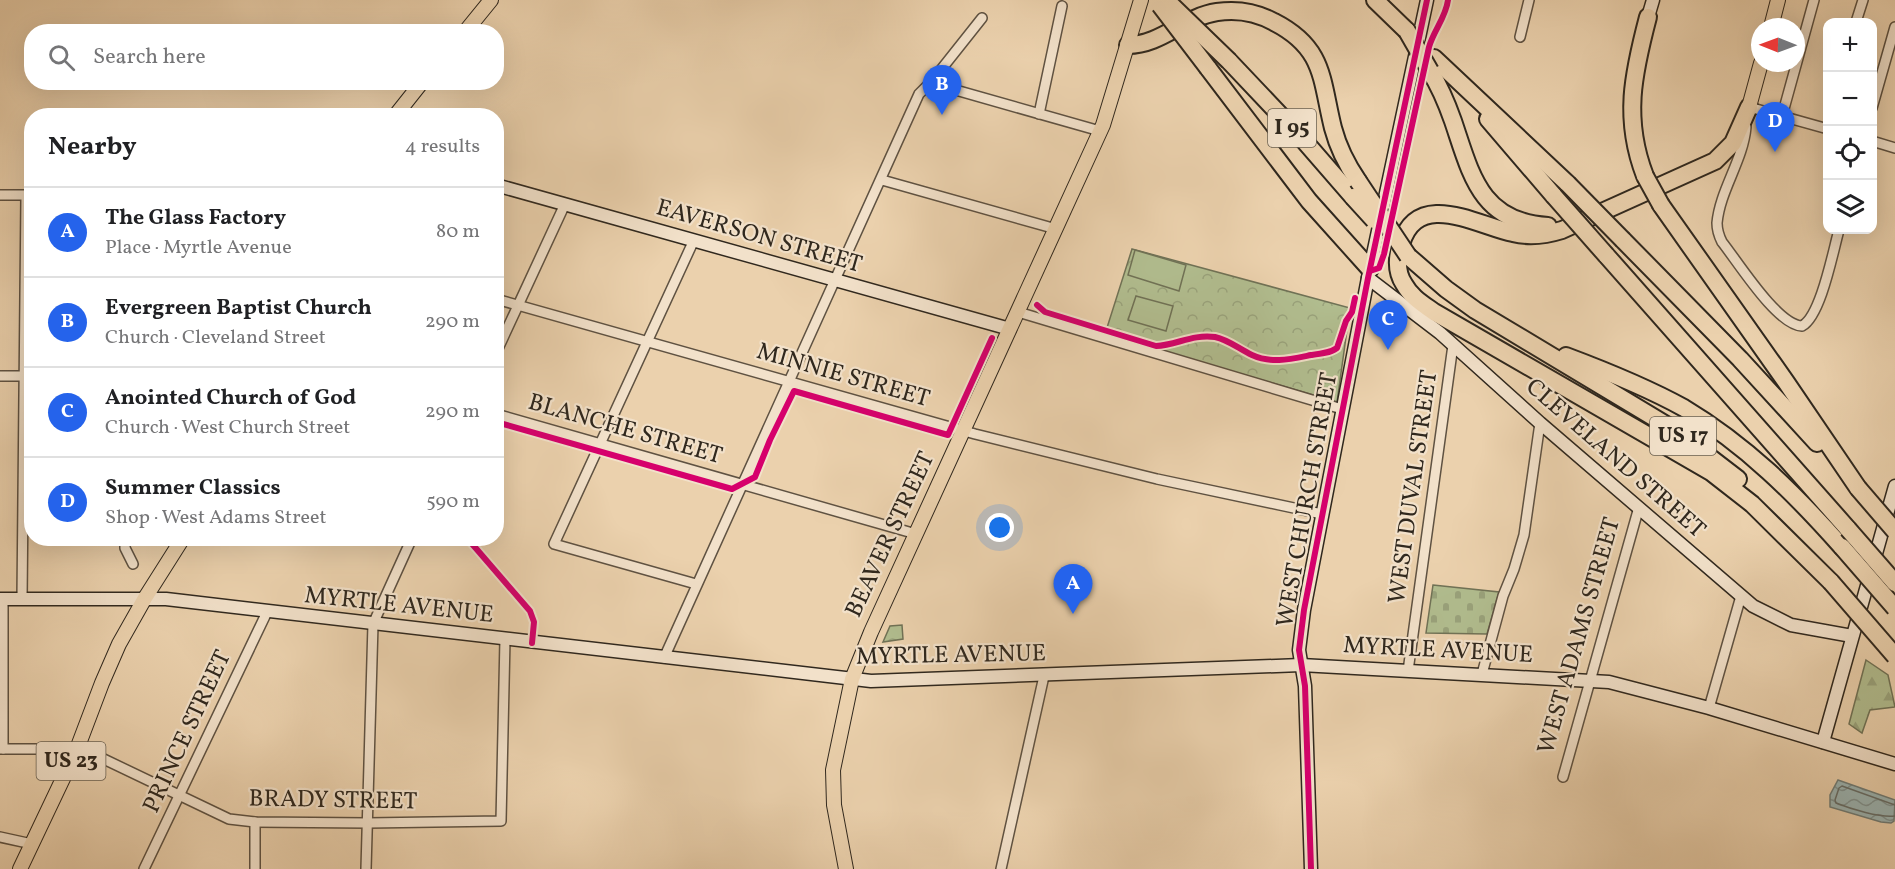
<!DOCTYPE html>
<html lang="en">
<head>
<meta charset="utf-8">
<style>
  :root { --surface:#fff; --page:#f2f2f2; --text:#202124; --muted:#757577; --line:#e0e0e0; --accent:#2563eb }
  body { margin:0; font-family:Vollkorn,serif; background:var(--page); color:var(--text) }
  .controls { position:absolute; right:18px; top:18px; display:grid; overflow:hidden; border-radius:12px; box-shadow:0 6px 24px #0002 }
  .controls button { width:54px; height:54px; display:grid; place-items:center; padding:0; border:0; border-bottom:2px solid var(--line); background:var(--surface); color:var(--text); font:30px sans-serif }
  .compass { position:absolute; left:1751px; top:18px; width:54px; height:54px; border-radius:50%; background:var(--surface); box-shadow:0 6px 24px #0002; rotate:271deg }
  .you { position:absolute; left:1000px; top:528px; width:21px; height:21px; margin:-15px; border:4px solid #fff; border-radius:50%; background:#1a73e8; box-shadow:0 0 0 9px #1a73e833 }
  .badge { display:grid; place-items:center; width:39px; height:39px; border-radius:50%; background:var(--accent); color:#fff; font-size:20px; font-weight:700 }
  .pin { position:absolute; translate:-50% -50px; filter:drop-shadow(0 2px 3px #0008) }
  .pin::after { content:''; position:absolute; top:32px; width:21px; height:18px; background:inherit; clip-path:polygon(0 0,100% 0,50% 100%) }
  .list { margin:0; padding:0; list-style:none }
  h2 { display:flex; justify-content:space-between; align-items:center; height:78px; margin:0; padding:0 24px; font-size:26px }
  h2 small { font-size:20px; font-weight:400; color:var(--muted) }
  .list li { display:grid; grid-template-columns:39px 1fr auto; gap:18px; align-items:center; box-sizing:border-box; height:90px; padding:0 24px; border-top:2px solid var(--line) }
  .list b { display:block; font-size:22px; white-space:nowrap }
  .list p { margin:0; font-size:20px; white-space:nowrap; color:var(--muted) }
  .list em { font-size:20px; font-style:normal; color:var(--muted) }
  .icon { flex:none; width:33px; height:33px; fill:none; stroke:currentColor; stroke-width:2; stroke-linecap:round; stroke-linejoin:round }
  .map { position:relative; flex:none; width:1895px; height:869px; overflow:hidden }
  .search { position:absolute; background:var(--surface); box-shadow:0 6px 24px #0002; left:24px; top:24px; width:480px; height:66px; display:flex; align-items:center; gap:15px; box-sizing:border-box; padding:0 21px; border-radius:24px; color:var(--muted); font-size:22px }
  .panel { position:absolute; background:var(--surface); box-shadow:0 6px 24px #0002; left:24px; top:108px; width:480px; height:438px; border-radius:24px }
  .map>svg:first-child { display:block }
  .forest { fill:url(#forest-firs); stroke:#707256; stroke-width:1.5 }
  .cemetery { fill:url(#cemetery-stones); stroke:#707256; stroke-width:1.5 }
  .park { fill:url(#park-crowns); stroke:#707256; stroke-width:1.5 }
  .pitch { fill:#b1bd8f; stroke:#707256; stroke-width:1.5 }
  .water { fill:url(#water-waves); stroke:#707d78; stroke-width:1.5 }
  .lines { fill:none; stroke-linecap:round; stroke-linejoin:round }
  .shore { stroke:#666e69; stroke-width:1.5 }
  .street-casing { stroke:#5f5242; stroke-width:12 }
  .secondary-casing { stroke:#30281e; stroke-width:15 }
  .primary-casing { stroke:#30281e; stroke-width:16 }
  .highway-casing { stroke:#30281e; stroke-width:20 }
  .street { stroke:#f2e1ca; stroke-width:9 }
  .secondary { stroke:#f2e1ca; stroke-width:12 }
  .primary { stroke:#ebd1ad; stroke-width:14 }
  .highway { stroke:#ebd1ad; stroke-width:16 }
  .highway-bridge-casing { stroke:#30281e; stroke-width:20; stroke-linecap:butt }
  .highway-bridge { stroke:#ebd1ad; stroke-width:16 }
  .cycleway-casing { stroke:#f2e1ca; stroke-width:10 }
  .cycleway { stroke:#d6006c; stroke-width:6 }
  .labels { text-anchor:middle; dominant-baseline:central; stroke-width:4.5; stroke-linejoin:round; paint-order:stroke }
  .shield { fill:#f2e1ca; stroke:#6a6052; stroke-width:1.5 }
  .shield-label { font-size:22px; font-weight:bold; fill:#30281e }
  .street-label { font-size:24px; fill:#30281e; stroke:#f2e1ca }
</style>
</head>
<body>
<div class="map">
<svg width="1895" height="869" viewBox="0 0 1895 869">
  <defs>
    <pattern id="forest-firs" width="22" height="20" patternUnits="userSpaceOnUse" patternTransform="scale(1.5)"><rect width="22" height="20" fill="#b1bd8f"/><path d="M5 1l3.5 6h-7zM16 11l3.5 6h-7z" fill="#99a27b"/></pattern>
    <pattern id="cemetery-stones" width="16" height="16" patternUnits="userSpaceOnUse" patternTransform="scale(1.5)"><rect width="16" height="16" fill="#b1bd8f"/><path d="M2 7V4a2 2 0 0 1 4 0v3zM10 15v-3a2 2 0 0 1 4 0v3z" fill="#99a27b"/></pattern>
    <pattern id="park-crowns" width="20" height="18" patternUnits="userSpaceOnUse" patternTransform="scale(1.5)"><rect width="20" height="18" fill="#b1bd8f"/><path d="M2 6a3 3 0 1 1 6 0M12 15a3 3 0 1 1 6 0" fill="none" stroke="#99a27b"/></pattern>
    <pattern id="water-waves" width="16" height="10" patternUnits="userSpaceOnUse" patternTransform="scale(1.5)"><rect width="16" height="10" fill="#9bb5b4"/><path d="M0 5q4-4 8 0t8 0" fill="none" stroke="#7f9392"/></pattern>
  </defs>
  <rect width="100%" height="100%" fill="#ebd1ad"/>
  <filter id="stains"><feTurbulence type="fractalNoise" baseFrequency=".00333" numOctaves="4"/><feColorMatrix values="0 0 0 0 .2 0 0 0 0 .09 0 0 0 0 .02 0 0 0 .5 -.17"/></filter>
  <radialGradient id="worn" r=".72"><stop offset=".6" stop-color="#630" stop-opacity="0"/><stop offset="1" stop-color="#630" stop-opacity=".3"/></radialGradient>
  <!-- forest -->
  <path class="forest" d="M1866 660 1888 675 1895 707 1870 710 1862 733 1849 724Z"/>
  <!-- cemetery -->
  <path class="cemetery" d="M1433 585 1499 592 1487 634 1426 633Z"/>
  <!-- park -->
  <g class="park">
    <path d="M1132 249 1350 308 1337 402 1105 334Z"/>
    <path d="M902 625 903 639 883 642 890 626Z"/>
  </g>
  <!-- pitch -->
  <g class="pitch">
    <path d="M1135 250 1186 265 1179 291 1128 275Z"/>
    <path d="M1136 296 1173 306 1166 331 1128 320Z"/>
  </g>
  <!-- water -->
  <path class="water" d="M1838 780 1895 800 1894 821 1891 823 1881 822 1830 807V795Z"/>
  <g class="lines">
    <!-- shore -->
    <path class="shore" d="M1895 805 1842 786 1839 788 1835 800 1836 803C1851 809 1880 818 1895 816"/>
    <!-- street casing -->
    <g class="street-casing">
      <g id="street">
        <path d="M1856 22 1863 0"/>
        <path d="M1520 37 1529 0"/>
        <path d="M932 81 945 87 1100 131"/>
        <path d="M1872 108 1895 27"/>
        <path d="M1748 110 1749 107 1828 129"/>
        <path d="M1039 114 1062 6"/>
        <path d="M1782 116 1814 0"/>
        <path d="M1746 127C1743 161 1720 190 1717 223 1717 230 1719 236 1722 242 1738 262 1777 325 1802 326 1821 316 1833 251 1839 230"/>
        <path d="M1872 141 1895 148"/>
        <path d="M882 180 1056 229"/>
        <path d="M0 195H32"/>
        <path d="M694 240 554 544 696 584"/>
        <path d="M496 299 975 434 1157 479 1322 514"/>
        <path d="M1018 312 1342 409"/>
        <path d="M496 353 565 204"/>
        <path d="M0 376H32"/>
        <path d="M496 414 916 534"/>
        <path d="M125 538V548L133 564"/>
        <path d="M3 599V749"/>
        <path d="M22 599 26 195"/>
        <path d="M664 658 919 94 932 81 982 18"/>
        <path d="M1408 671 1453 345"/>
        <path d="M1482 674 1503 596 1514 569 1524 535 1540 423"/>
        <path d="M1709 708 1741 596"/>
        <path d="M0 749H77L89 752 229 819 255 822 368 823 501 821 505 639"/>
        <path d="M1563 777 1639 507"/>
        <path d="M0 837 32 844"/>
        <path d="M144 869 267 612"/>
        <path d="M255 869V822"/>
        <path d="M366 869 373 624 412 538"/>
        <path d="M1001 869 1044 676"/>
      </g>
    </g>
    <!-- secondary casing -->
    <g class="secondary-casing">
      <g id="secondary">
        <path d="M1648 17 1653 0"/>
        <path d="M496 185 1010 329"/>
        <path d="M1368 278 1440 333 1540 423 1753 606 1791 625 1852 636"/>
        <path d="M0 599H166L871 681 1301 665 1609 682 1709 708 1895 764"/>
        <path d="M1823 742 1895 486"/>
        <path d="M1311 869 1305 686 1299 650 1304 610 1368 278 1427 0"/>
      </g>
    </g>
    <!-- primary casing -->
    <g class="primary-casing">
      <g id="primary">
        <path d="M1771 27 1778 0"/>
        <path d="M465 32 491 0"/>
        <path d="M1749 107 1761 63"/>
        <path d="M395 116 422 82"/>
        <path d="M20 869 77 749 102 683 119 644 145 598 183 538"/>
        <path d="M846 869 834 805 833 770 852 679 871 632 1103 125 1141 0"/>
      </g>
    </g>
    <!-- highway casing -->
    <g class="highway-casing">
      <g id="highway">
        <path d="M1375 0 1407 31"/>
        <path d="M1128 45C1161 45 1184 17 1217 12 1237 9 1256 12 1274 22 1325 48 1321 80 1333 128 1338 147 1347 165 1358 181"/>
        <path d="M1434 58 1568 184"/>
        <path d="M1229 61 1300 136 1353 197"/>
        <path d="M1208 68 1309 201 1370 269"/>
        <path d="M1430 71C1440 87 1447 104 1453 121 1471 174 1480 222 1548 226"/>
        <path d="M1749 107 1733 143 1715 161 1562 230C1546 235 1529 237 1513 233 1478 226 1418 188 1401 244 1397 257 1396 272 1404 284 1411 297 1423 304 1434 312L1711 472 1752 504 1831 582"/>
        <path d="M1488 119 1554 196"/>
        <path d="M1645 176C1623 119 1633 74 1648 17"/>
        <path d="M1661 205 1786 382 1858 488"/>
        <path d="M1623 240 1740 359 1817 443"/>
        <path d="M1606 255 1848 529"/>
        <path d="M1408 256 1446 289 1475 310 1673 429 1738 479"/>
        <path d="M1566 356C1606 371 1646 387 1684 408 1746 445 1795 494 1842 547"/>
      </g>
    </g>
    <!-- street -->
    <use href="#street" class="street"/>
    <!-- secondary -->
    <use href="#secondary" class="secondary"/>
    <!-- primary -->
    <use href="#primary" class="primary"/>
    <!-- highway -->
    <use href="#highway" class="highway"/>
    <!-- highway-bridge casing -->
    <g class="highway-bridge-casing">
      <g id="highway-bridge">
        <path d="M1166 0 1229 61"/>
        <path d="M1160 5 1208 68"/>
        <path d="M1407 31 1430 71"/>
        <path d="M1645 176 1661 205"/>
        <path d="M1358 181 1408 256"/>
        <path d="M1568 184 1623 240"/>
        <path d="M1554 196 1606 255"/>
        <path d="M1353 197 1374 220"/>
        <path d="M1858 488 1895 531"/>
        <path d="M1848 529 1895 583"/>
        <path d="M1842 547 1895 608"/>
        <path d="M1831 582 1895 656"/>
      </g>
    </g>
    <!-- highway-bridge -->
    <use href="#highway-bridge" class="highway-bridge"/>
    <!-- cycleway casing -->
    <g class="cycleway-casing">
      <g id="cycleway">
        <path d="M1370 271 1379 268 1384 254 1429 47C1434 30 1446 17 1448 0"/>
        <path d="M1037 305 1045 312 1156 346C1177 345 1192 334 1215 337 1229 340 1239 349 1252 355 1271 364 1291 359 1311 355 1320 354 1330 353 1337 348L1346 321 1352 312 1355 298"/>
        <path d="M496 422 732 489 755 477 770 440 794 391 948 435 992 338"/>
        <path d="M467 538 530 611 534 622 532 643"/>
        <path d="M1311 869 1305 686 1299 650 1304 610 1368 278 1427 0"/>
      </g>
    </g>
    <!-- cycleway -->
    <use href="#cycleway" class="cycleway"/>
  </g>
  <g class="labels">
    <!-- shield labels -->
    <g class="shield">
      <rect x="1268" y="109" width="48" height="38" rx="4.5"/>
      <rect x="1650" y="417" width="66" height="38" rx="4.5"/>
      <rect x="36.5" y="742" width="69" height="38" rx="4.5"/>
    </g>
    <g class="shield-label">
      <text x="1292" y="128">I 95</text>
      <text x="1683" y="436">US 17</text>
      <text x="71" y="761">US 23</text>
    </g>
    <!-- street labels -->
    <g class="street-label">
      <text transform="translate(759 237) rotate(16)">EAVERSON STREET</text>
      <text transform="translate(843 376) rotate(16)">MINNIE STREET</text>
      <text transform="translate(625 430) rotate(16)">BLANCHE STREET</text>
      <text transform="translate(1615 459) rotate(41)">CLEVELAND STREET</text>
      <text transform="translate(1414 487) rotate(-82)">WEST DUVAL STREET</text>
      <text transform="translate(1308 500) rotate(-80)">WEST CHURCH STREET</text>
      <text transform="translate(891 535) rotate(-65)">BEAVER STREET</text>
      <text transform="translate(399 606) rotate(6)">MYRTLE AVENUE</text>
      <text transform="translate(1580 636) rotate(-74)">WEST ADAMS STREET</text>
      <text transform="translate(1438 651) rotate(3)">MYRTLE AVENUE</text>
      <text transform="translate(951 656) rotate(-1)">MYRTLE AVENUE</text>
      <text transform="translate(188 732) rotate(-65)">PRINCE STREET</text>
      <text transform="translate(333 801) rotate(1)">BRADY STREET</text>
    </g>
  </g>
  <rect width="100%" height="100%" filter="url(#stains)"/>
  <rect width="100%" height="100%" fill="url(#worn)"/>
</svg>
<div class="controls">
<button>+</button>
<button>−</button>
<button><svg class="icon" aria-label="locate" viewBox="0 0 24 24"><circle cx="12" cy="12" r="6"/><path d="M12 2v4M12 18v4M2 12h4M18 12h4"/></svg></button>
<button><svg class="icon" aria-label="layers" viewBox="0 0 24 24"><path d="M12 4l9 5-9 5-9-5zM3 14l9 5 9-5"/></svg></button>
</div>
<svg class="compass" viewBox="-18 -18 36 36"><path d="M0-13l5 13h-10z" fill="#e53935"/><path d="M0 13l5-13h-10z" fill="#757577"/></svg>
<div class="you"></div>
<div class="pin badge" style="left:1073px;top:614px">A</div>
<div class="pin badge" style="left:942px;top:115px">B</div>
<div class="pin badge" style="left:1388px;top:350px">C</div>
<div class="pin badge" style="left:1775px;top:152px">D</div>
<div class="search"><svg class="icon" aria-label="search" viewBox="0 0 24 24"><circle cx="10" cy="10" r="6"/><path d="M15 15l6 6"/></svg>Search here</div>
<section class="panel">
<h2>Nearby<small>4 results</small></h2>
<ul class="list">
<li><span class="badge">A</span><div><b>The Glass Factory</b><p>Place · Myrtle Avenue</p></div><em>80 m</em></li>
<li><span class="badge">B</span><div><b>Evergreen Baptist Church</b><p>Church · Cleveland Street</p></div><em>290 m</em></li>
<li><span class="badge">C</span><div><b>Anointed Church of God</b><p>Church · West Church Street</p></div><em>290 m</em></li>
<li><span class="badge">D</span><div><b>Summer Classics</b><p>Shop · West Adams Street</p></div><em>590 m</em></li>
</ul>
</section>
</div>
</body>
</html>
